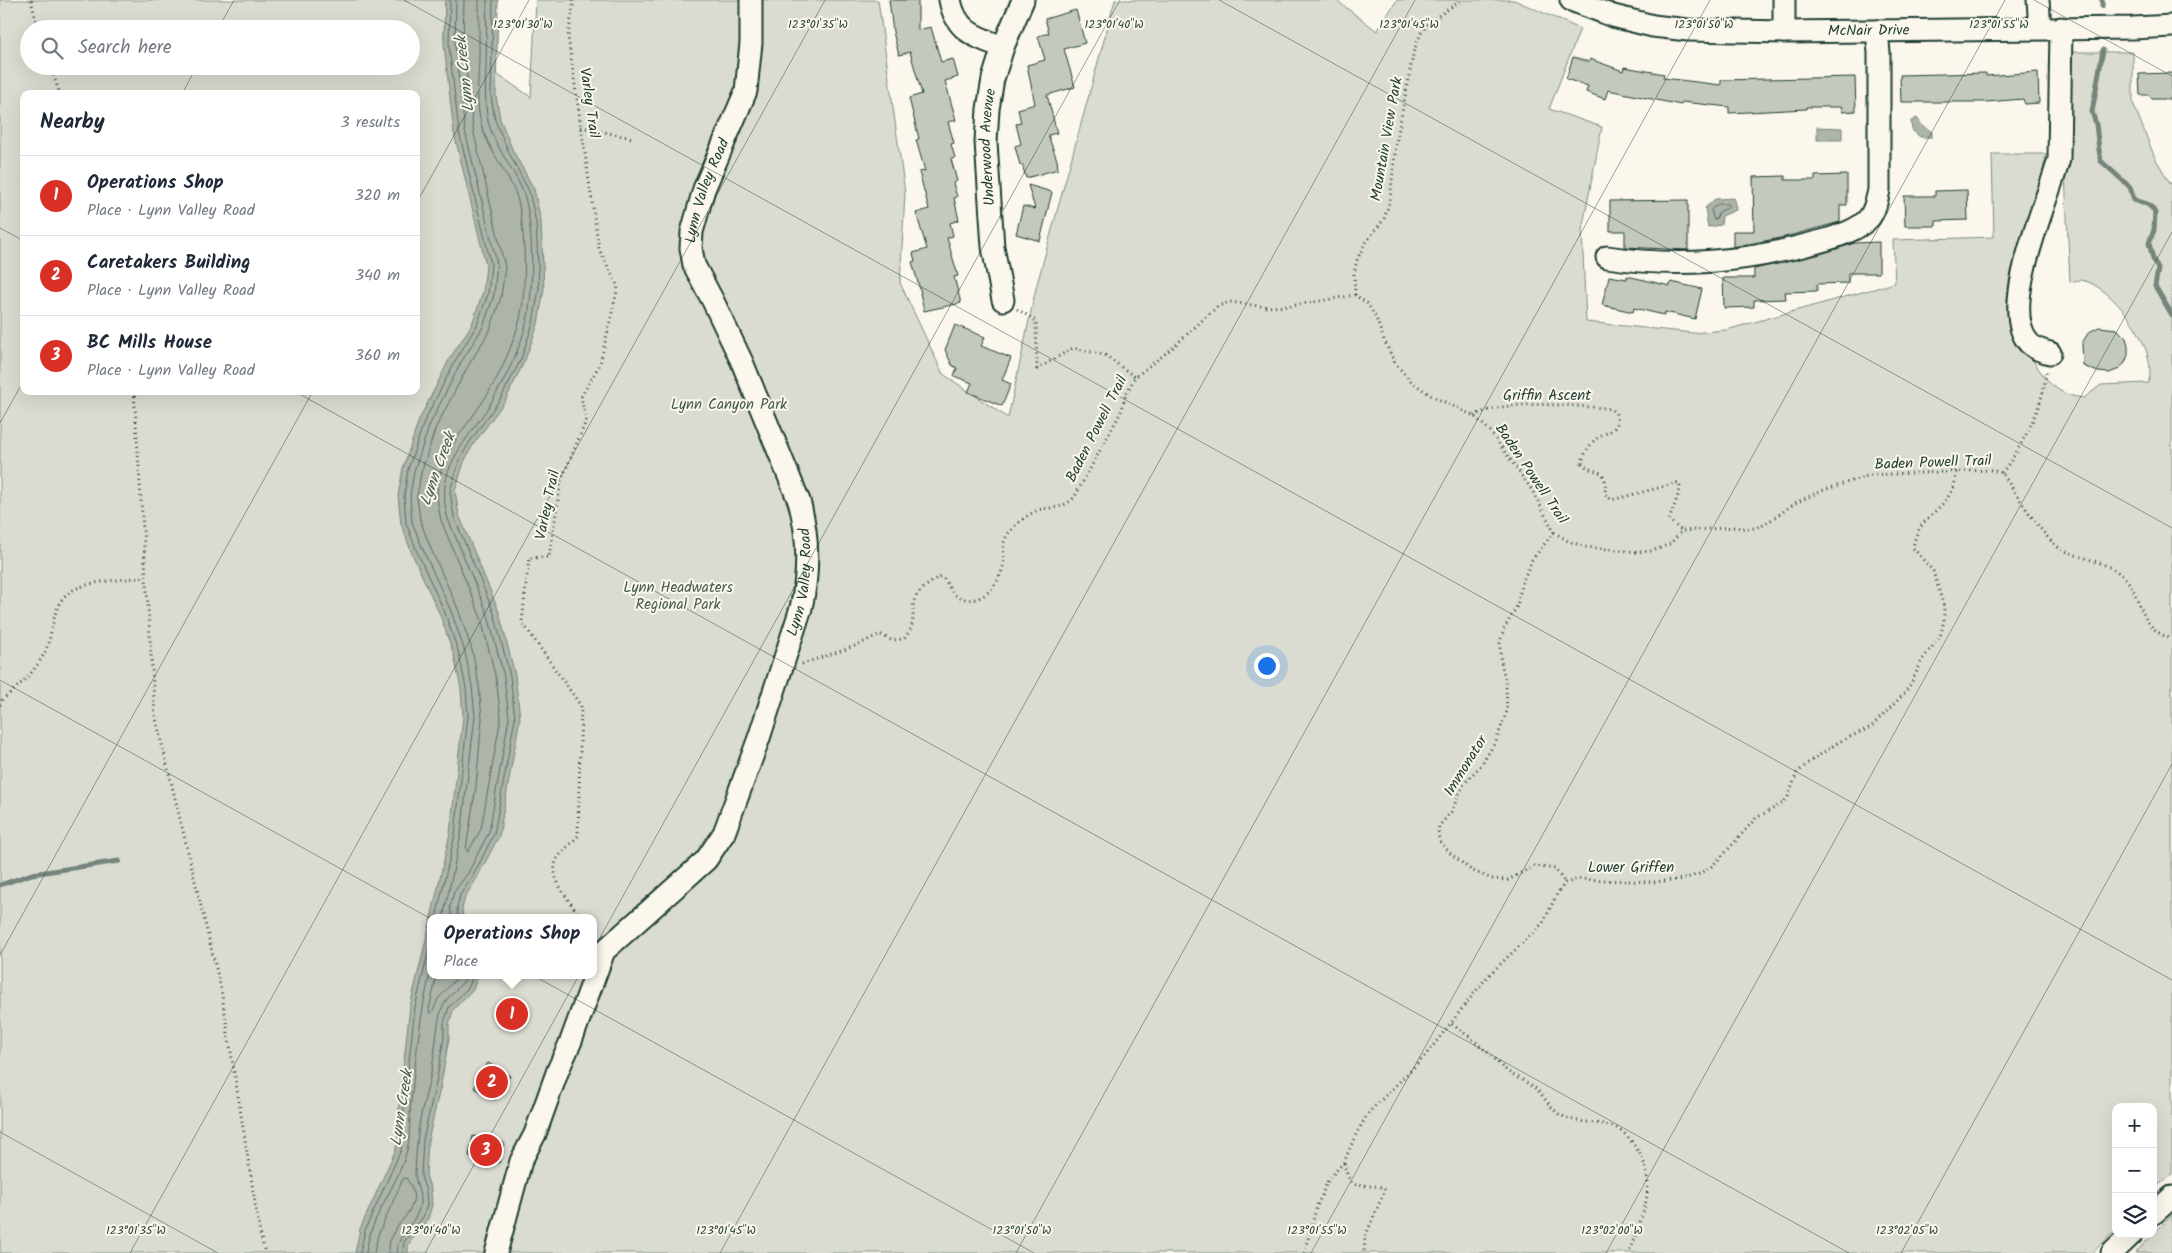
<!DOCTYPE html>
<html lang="en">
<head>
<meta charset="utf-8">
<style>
  :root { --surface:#fff; --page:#f6f6f7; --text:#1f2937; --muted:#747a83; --line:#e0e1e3; --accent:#d93025 }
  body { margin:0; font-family:Kalam,sans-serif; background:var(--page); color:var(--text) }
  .controls { position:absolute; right:15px; bottom:15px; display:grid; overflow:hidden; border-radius:10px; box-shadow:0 5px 20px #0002 }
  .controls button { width:45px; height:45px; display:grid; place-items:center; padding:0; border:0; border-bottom:1px solid var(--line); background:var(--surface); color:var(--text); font:25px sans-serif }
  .you { position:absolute; left:1266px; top:665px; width:18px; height:18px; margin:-12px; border:4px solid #fff; border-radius:50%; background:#1a73e8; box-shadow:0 0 0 8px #1a73e833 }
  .badge { display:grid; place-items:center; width:32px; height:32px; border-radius:50%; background:var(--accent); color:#fff; font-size:16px; font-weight:700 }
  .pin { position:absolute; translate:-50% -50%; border:2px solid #fff; box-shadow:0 1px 5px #0006 }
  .popup { position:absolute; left:427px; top:914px; width:170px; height:65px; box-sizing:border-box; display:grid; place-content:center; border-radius:10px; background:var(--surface); filter:drop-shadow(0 1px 4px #0005); font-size:16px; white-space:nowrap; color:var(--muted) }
  .popup b { font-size:19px; color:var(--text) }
  .popup::after { content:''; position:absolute; left:50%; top:100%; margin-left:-10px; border:10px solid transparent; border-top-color:var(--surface) }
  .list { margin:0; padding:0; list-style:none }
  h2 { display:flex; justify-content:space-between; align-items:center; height:65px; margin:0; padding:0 20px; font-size:21px }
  h2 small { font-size:16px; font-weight:400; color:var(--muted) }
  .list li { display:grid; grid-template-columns:32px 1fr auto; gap:15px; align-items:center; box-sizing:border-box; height:80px; padding:0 20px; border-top:1px solid var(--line) }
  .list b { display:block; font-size:19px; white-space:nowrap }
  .list p { margin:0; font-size:16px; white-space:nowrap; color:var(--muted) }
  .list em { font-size:16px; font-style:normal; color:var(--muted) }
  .icon { flex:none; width:28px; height:28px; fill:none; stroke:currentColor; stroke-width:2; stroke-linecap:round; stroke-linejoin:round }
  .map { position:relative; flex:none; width:2172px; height:1253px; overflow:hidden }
  .search { position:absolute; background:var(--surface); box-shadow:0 5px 20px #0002; left:20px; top:20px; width:400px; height:55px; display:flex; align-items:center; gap:12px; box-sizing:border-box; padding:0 18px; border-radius:28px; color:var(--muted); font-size:19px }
  .panel { position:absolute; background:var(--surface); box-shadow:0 5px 20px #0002; left:20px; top:90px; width:400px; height:305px; border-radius:10px }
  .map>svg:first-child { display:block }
  .green { fill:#dbdcd1; stroke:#7d8c82; fill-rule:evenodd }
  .water { fill:#adb4aa; stroke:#74847b }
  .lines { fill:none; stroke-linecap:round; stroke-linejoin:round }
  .shore { stroke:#586d63; stroke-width:1 }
  .stream { stroke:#74847b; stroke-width:5 }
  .building { fill:#c4c9be; stroke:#1f3d34 }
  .minor-casing { stroke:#1f3d34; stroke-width:25 }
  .path { stroke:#1f3d34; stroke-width:3; stroke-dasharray:1 4; stroke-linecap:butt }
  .minor { stroke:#fbf7ec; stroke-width:21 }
  .ticks { fill:none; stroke:#1f3d34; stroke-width:1; stroke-opacity:0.45 }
  .labels { text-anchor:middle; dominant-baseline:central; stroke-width:4; stroke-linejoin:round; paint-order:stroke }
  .street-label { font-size:15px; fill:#1f3d34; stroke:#fbf7ec }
  .park-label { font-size:15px; fill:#455d53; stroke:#fbf7ec }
  .water-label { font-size:16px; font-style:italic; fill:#425b52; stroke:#fbf7ec }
  .ticks-label { font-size:12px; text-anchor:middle; fill:#1f3d34; stroke:#fbf7ec; stroke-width:4; stroke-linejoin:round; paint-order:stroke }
</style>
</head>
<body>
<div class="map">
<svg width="2172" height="1253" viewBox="0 0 2172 1253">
  <rect width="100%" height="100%" fill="#fbf7ec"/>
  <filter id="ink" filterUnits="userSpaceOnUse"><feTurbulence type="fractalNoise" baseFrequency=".02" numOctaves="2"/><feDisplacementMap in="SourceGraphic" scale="10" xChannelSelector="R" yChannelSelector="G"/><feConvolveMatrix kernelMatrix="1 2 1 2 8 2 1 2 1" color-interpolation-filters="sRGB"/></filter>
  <g filter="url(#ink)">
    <!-- green -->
    <g class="green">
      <path d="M0 0H445L444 39 531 97 536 0H878L905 193 900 283 943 374 1008 418 1036 288 1115 0H1336L1377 31 1397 0H1514L1580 29 1549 109 1602 127 1582 230 1586 322 1693 333 1726 330 1895 283 1893 240 1994 237 1992 154H2046C2044 165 2042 177 2039 188 2026 235 1993 290 2013 339 2017 348 2029 354 2034 362 2048 383 2057 395 2084 398L2101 385 2148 383C2160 351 2116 290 2085 281 2080 279 2075 281 2070 282L2065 173 2070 145 2072 52H2133V103L2155 158 2172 186V1175L2153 1189V1107H2116V1230L2092 1253H0ZM29 29H411V66H29ZM24 94H416V391H24ZM431 918H593V975H431Z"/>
      <path d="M2172 1215V1253H2135Z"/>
    </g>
    <!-- water -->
    <g class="water">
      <path d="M445 0H498L496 96 500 119 513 151 534 189 541 221 544 289 538 324 525 360 505 401 473 445 464 462 455 491 459 515 499 612 515 675 520 718 499 836 477 878 465 897 462 909 463 918H431L450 833 463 717 461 689 454 655 440 615 413 556 401 524 398 496 403 468 419 420 450 358 472 324 483 292 486 265 454 133 444 45Z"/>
      <path d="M1917 118 1922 125 1932 132V137H1920L1912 130 1911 121Z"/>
      <path d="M1817 127 1842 128V140H1817Z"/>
      <path d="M1734 198 1736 210 1722 216 1721 225 1708 227 1705 208 1715 199Z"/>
      <path d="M431 919V975H478V977L473 989 453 1010 449 1025V1038L441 1084 428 1141 426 1175 431 1190 432 1205 428 1219 408 1245V1253H355L360 1229 396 1149 399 1128V1106L410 1006Z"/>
    </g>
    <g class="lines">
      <!-- shore -->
      <g class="shore">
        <path d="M464 0 463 44 473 129 505 267 501 297 490 330 467 368 436 427 421 473 417 497 420 520 431 549 458 609 472 650 479 686 482 718 476 786 466 849 468 852 481 829 501 717 496 679 481 618 441 520C426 463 462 436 489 392 502 370 513 344 520 319 527 290 526 219 515 192 505 169 488 149 481 124 476 103 478 82 479 60 479 40 479 20 479 0"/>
        <path d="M1718 204H1727L1729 207 1719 212 1716 219 1714 220 1711 210Z"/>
        <path d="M436 918 455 834 468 716 466 688 459 654 445 613 418 554 406 523 404 496 408 469 424 422 455 361 477 325 488 294 491 264 459 132 449 45 450 0"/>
        <path d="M443 918 461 834 475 716 472 687 465 652 451 611 424 552 412 522 410 496 414 471 430 424 460 364 483 327 494 295 497 264 465 131 455 45 456 0"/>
        <path d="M452 918 450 907 454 892 468 873 489 832 509 718 504 677 488 615 448 519C432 465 473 437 496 394 509 371 521 346 527 321 534 291 534 217 522 189 512 166 494 146 488 121 484 101 486 81 486 61 487 41 486 20 487 0"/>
        <path d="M458 918 457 908 460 895 473 876 494 834 515 718 510 676 494 613 454 517 450 491 460 459 469 443 501 398 521 359 533 323 539 289 536 222 529 191 509 153 495 120 491 96 493 0"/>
        <path d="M437 975 429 1009 430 1013 433 1011 438 999 459 975"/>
        <path d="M360 1253 365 1230 401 1150 404 1129V1106L415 1007 431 942"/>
        <path d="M366 1253C370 1216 398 1186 407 1150 411 1134 409 1118 411 1101 416 1057 420 1013 431 970"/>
        <path d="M374 1253 378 1235 403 1179 406 1178C426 1205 401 1216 391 1237 389 1242 389 1248 389 1253"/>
        <path d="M397 1253C397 1231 419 1223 420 1203 421 1192 415 1183 415 1173 416 1155 417 1137 420 1120 423 1102 429 1086 432 1068 436 1049 436 1026 442 1008 447 995 462 988 467 975"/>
        <path d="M403 1253 404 1242 423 1217 427 1205 426 1191 421 1176 423 1140 436 1083 444 1038V1023L449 1007 469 987 473 975"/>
      </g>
      <!-- stream -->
      <g class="stream">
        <path d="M2102 0V6"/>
        <path d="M2103 50 2092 112 2096 124 2099 150 2101 161 2130 187 2134 200 2147 204 2152 208 2155 213 2154 230 2149 243 2153 259 2158 269 2155 286 2172 315"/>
        <path d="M0 885 32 874 119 861"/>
      </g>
    </g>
    <!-- building -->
    <g class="building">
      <path d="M889 0H918V30L931 27 941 62 953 59 958 77 945 81 956 120 948 122 954 143 951 144 955 158 951 159 957 181 953 183 957 197 954 198 959 220 950 223 953 236 947 238 958 276 954 277 961 303 924 311 920 293H921L912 262 915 261 913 253 927 249 916 213 929 209 919 172 925 171 916 140 919 139 909 98 922 94 910 52 899 55 893 32Z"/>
      <path d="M1076 10 1085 43 1064 49 1075 87 1047 95 1057 133 1048 135 1057 160 1058 169 1026 178 1022 164 1020 165 1015 146 1021 144 1016 124 1021 123 1018 109 1035 104 1027 65 1045 60 1038 36 1049 33 1045 19Z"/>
      <path d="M1573 57 1589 62 1590 59 1623 71 1624 67 1664 74 1663 78 1721 85V80L1855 77 1856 111 1842 112V107H1806V109L1729 113V107L1682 102 1681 105 1608 90 1605 99 1586 92 1588 86 1566 79Z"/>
      <path d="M2038 72 2039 103 2025 104 2023 99 1986 102H1901L1900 75 1986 73V76Z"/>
      <path d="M2172 73V99H2152L2149 95H2140L2139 74Z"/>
      <path d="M1847 175V205H1840V222L1785 237 1733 247V231H1754L1753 177 1785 176V180H1815V176Z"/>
      <path d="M1028 185 1052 192 1040 241 1016 234 1023 206 1035 209Z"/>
      <path d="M1967 190 1968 220 1936 221V226H1905L1904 196H1935V191Z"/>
      <path d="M1688 200V250L1625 247V231H1610V201Z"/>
      <path d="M1879 242V273H1848V283L1817 284V291L1785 292 1786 299 1754 300V307L1724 308 1723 278H1754V269L1817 255 1855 243Z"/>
      <path d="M1609 276 1627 279V276L1670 286 1671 282 1702 289 1695 319 1665 312 1664 315 1634 308 1633 312 1602 305Z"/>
      <path d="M955 325 985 337 981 346 1011 358 1002 380 1011 384 1002 406 968 392 972 383 954 376 957 368 952 365 945 350Z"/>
      <path d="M2099 327 2117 329 2126 338 2128 345V355L2125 363 2117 370 2109 373 2098 372 2083 366 2082 343 2089 332Z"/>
      <path d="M510 1001 525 1009 518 1021 515 1020 511 1026 500 1020Z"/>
      <path d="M488 1063 510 1076 495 1100 474 1088Z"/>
      <path d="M473 1136 504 1143 499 1163 469 1156Z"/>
    </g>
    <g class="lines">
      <!-- minor casing -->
      <g class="minor-casing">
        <g id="minor">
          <path d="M950 0C956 32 976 37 1003 47"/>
          <path id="s1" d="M1571 0 1613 16 1653 26 1688 30 1784 32 2133 28 2172 26"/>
          <path d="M2038 0 2040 28"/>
          <path d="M1784 32V0"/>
          <path d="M1607 257C1679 268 1744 262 1814 243 1830 239 1858 231 1869 218 1875 210 1877 200 1879 190V53L1877 31"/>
          <path id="s2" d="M1003 300 993 247 986 142 988 109 993 79 1003 47 1023 0"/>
          <path d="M2050 353C2042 351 2035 349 2029 343 1997 308 2049 199 2059 159L2061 28"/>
          <path d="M2153 1214 2172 1197"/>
          <path id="s3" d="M496 1253 521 1161 535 1134 558 1070 571 1041 604 951 706 860 724 833 759 738 801 608C809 573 809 537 799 501L742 362 713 301 694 265 691 248 692 232 704 189 746 91 751 43V0"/>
          <path d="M2112 1253 2132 1234"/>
        </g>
      </g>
      <!-- path -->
      <g class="path">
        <path d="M31 0 38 29"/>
        <path d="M574 0 568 37 599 249 618 287 600 364 581 397 586 421 561 481 549 557 529 558 522 622 581 706 578 836C572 843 562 851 557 859 547 878 571 902 581 918"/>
        <path d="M50 66 60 94"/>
        <path d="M581 127 632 138"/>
        <path d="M1355 295 1354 274 1357 260 1364 245 1384 219 1390 200 1396 144 1414 50 1421 33 1429 22 1462 0"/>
        <path d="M1017 309 1036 321 1037 369 1073 348 1105 355 1135 377"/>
        <path d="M134 391 155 715 221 989 260 1234 265 1253"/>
        <path d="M1474 416C1506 398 1569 406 1606 408 1612 410 1616 411 1617 418 1620 431 1603 433 1596 439 1589 445 1583 455 1582 463 1594 477 1608 463 1605 494L1612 500 1677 483 1680 485V490L1669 520 1682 531"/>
        <path d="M2002 473C2021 448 2046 402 2046 370"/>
        <path d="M1554 532 1532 560 1522 583 1517 606 1504 629 1500 641V656L1506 685 1507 711 1496 741 1482 764 1464 784 1451 812 1439 826 1438 835 1441 843 1450 853 1471 870 1492 879 1508 880 1534 866 1555 869 1565 883"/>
        <path d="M802 664 858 645 880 634 891 640 904 639C920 620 908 608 917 595 922 588 932 582 938 577L943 578C947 583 951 593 957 596 977 607 994 591 1001 573 1009 553 995 546 1014 527 1019 522 1026 516 1032 513 1047 504 1057 513 1074 498L1121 412 1126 394 1135 377 1170 350 1218 306 1230 302 1267 307 1290 306 1355 295 1368 304 1376 318 1384 340 1395 363 1411 381 1430 395 1474 416 1490 431 1532 490 1554 532 1568 541 1586 547 1638 552 1652 551 1670 544 1682 531 1735 527 1750 529 1764 525 1795 503 1821 491 1870 475 1991 470 2002 473C2015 491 2044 540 2061 549 2080 559 2108 561 2124 577 2144 597 2136 627 2172 639"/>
        <path d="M0 705 2 700C20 685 38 670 47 647 53 631 53 605 67 594 83 580 126 580 146 577"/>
        <path d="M1452 1024C1461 1031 1471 1037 1479 1045 1489 1053 1497 1063 1507 1071 1516 1078 1527 1081 1536 1089 1545 1097 1550 1108 1559 1114 1576 1125 1596 1120 1614 1127 1624 1131 1631 1140 1636 1148 1661 1183 1640 1218 1629 1253"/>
        <path d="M1344 1163C1351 1193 1356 1183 1382 1187L1385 1190 1365 1237 1364 1253"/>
        <path d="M1304 1253 1317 1206 1328 1180 1344 1162 1356 1134 1369 1112 1425 1056 1487 977 1543 923 1557 894 1565 883 1579 879 1653 882 1684 879 1699 874 1712 866 1725 853 1756 818 1783 803 1788 797 1797 773 1809 762 1839 742 1871 727 1904 694 1912 682 1922 660 1940 637 1944 621V607L1933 571 1913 548C1917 519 1937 515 1950 494 1955 487 1955 479 1957 471"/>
      </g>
      <!-- minor -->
      <use href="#minor" class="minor"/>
    </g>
  </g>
  <!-- ticks -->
  <path class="ticks" d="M404 0 2172 980M1219 0 2172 528M2034 0 2172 76M218 29 234 0M182 94 197 66M416 204 529 0M0 228 24 241M294 391 1849 1253M0 423 24 380M0 680 1034 1253M0 955 313 391M0 1132 218 1253M130 1253 825 0M425 1253 1120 0M720 1253 1415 0M1016 1253 1710 0M1311 1253 2005 0M1606 1253 2172 232M1901 1253 2172 764"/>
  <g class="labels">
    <!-- street labels -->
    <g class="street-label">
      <text stroke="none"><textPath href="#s1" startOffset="302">McNair Drive</textPath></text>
      <text transform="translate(589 103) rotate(82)">Varley Trail</text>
      <text transform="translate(1387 139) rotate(-80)">Mountain View Park</text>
      <text stroke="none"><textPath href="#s2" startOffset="154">Underwood Avenue</textPath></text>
      <text stroke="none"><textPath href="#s3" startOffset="1172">Lynn Valley Road</textPath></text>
      <text x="1547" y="396">Griffin Ascent</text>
      <text transform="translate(1097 429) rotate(-63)">Baden Powell Trail</text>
      <text transform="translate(1933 463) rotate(-2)">Baden Powell Trail</text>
      <text transform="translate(1531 474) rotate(56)">Baden Powell Trail</text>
      <text transform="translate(548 505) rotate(-78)">Varley Trail</text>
      <text stroke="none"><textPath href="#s3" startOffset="754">Lynn Valley Road</textPath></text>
      <text transform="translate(1466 766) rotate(-58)">Immonator</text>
      <text x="1631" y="868">Lower Griffen</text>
    </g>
    <!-- park labels -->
    <g class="park-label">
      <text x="729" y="405">Lynn Canyon Park</text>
      <text x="678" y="588">Lynn Headwaters<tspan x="678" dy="17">Regional Park</tspan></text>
    </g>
    <!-- water labels -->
    <g class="water-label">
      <text transform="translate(465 74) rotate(-96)">Lynn Creek</text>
      <text transform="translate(438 469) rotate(-70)">Lynn Creek</text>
      <text transform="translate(402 1108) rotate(-81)">Lynn Creek</text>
    </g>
  </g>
  <g class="ticks-label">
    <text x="523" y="28">123°01'30"W</text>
    <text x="818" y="28">123°01'35"W</text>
    <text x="1114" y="28">123°01'40"W</text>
    <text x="1409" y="28">123°01'45"W</text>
    <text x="1704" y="28">123°01'50"W</text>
    <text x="1999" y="28">123°01'55"W</text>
    <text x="136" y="1234">123°01'35"W</text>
    <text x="431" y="1234">123°01'40"W</text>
    <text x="726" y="1234">123°01'45"W</text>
    <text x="1022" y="1234">123°01'50"W</text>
    <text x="1317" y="1234">123°01'55"W</text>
    <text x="1612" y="1234">123°02'00"W</text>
    <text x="1907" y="1234">123°02'05"W</text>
  </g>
</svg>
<div class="controls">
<button>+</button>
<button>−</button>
<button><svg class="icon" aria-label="layers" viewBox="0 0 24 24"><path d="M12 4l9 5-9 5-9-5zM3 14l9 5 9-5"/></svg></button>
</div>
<div class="you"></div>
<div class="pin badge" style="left:512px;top:1014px">1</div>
<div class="popup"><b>Operations Shop</b>Place</div>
<div class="pin badge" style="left:492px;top:1082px">2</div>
<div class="pin badge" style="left:486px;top:1150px">3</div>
<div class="search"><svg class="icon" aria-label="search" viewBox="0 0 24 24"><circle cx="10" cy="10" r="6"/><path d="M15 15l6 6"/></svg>Search here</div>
<section class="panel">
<h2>Nearby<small>3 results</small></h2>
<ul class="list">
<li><span class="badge">1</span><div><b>Operations Shop</b><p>Place · Lynn Valley Road</p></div><em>320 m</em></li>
<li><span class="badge">2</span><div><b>Caretakers Building</b><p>Place · Lynn Valley Road</p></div><em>340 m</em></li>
<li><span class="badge">3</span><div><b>BC Mills House</b><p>Place · Lynn Valley Road</p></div><em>360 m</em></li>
</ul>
</section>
</div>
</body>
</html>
